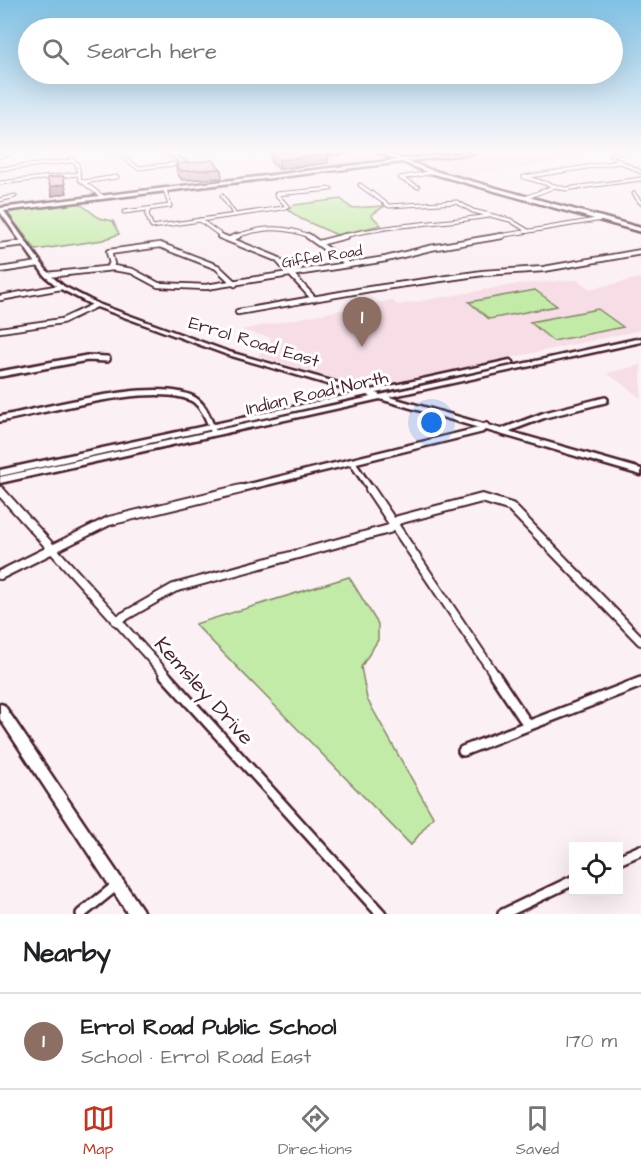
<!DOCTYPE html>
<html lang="en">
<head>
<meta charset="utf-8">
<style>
  :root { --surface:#fff; --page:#f6f6f6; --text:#202124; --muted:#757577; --line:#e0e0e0; --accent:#c8321e }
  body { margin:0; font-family:"Architects Daughter",sans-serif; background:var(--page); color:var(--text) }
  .controls { position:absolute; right:18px; bottom:18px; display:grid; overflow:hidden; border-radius:0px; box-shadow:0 6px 24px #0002 }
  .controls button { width:54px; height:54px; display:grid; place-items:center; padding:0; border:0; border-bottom:2px solid var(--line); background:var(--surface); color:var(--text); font:30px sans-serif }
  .you { position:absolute; left:432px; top:423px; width:21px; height:21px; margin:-15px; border:4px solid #fff; border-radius:50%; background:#1a73e8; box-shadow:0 0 0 9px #1a73e833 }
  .badge { display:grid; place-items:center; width:39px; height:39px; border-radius:50%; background:var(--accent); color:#fff; font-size:20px; font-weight:700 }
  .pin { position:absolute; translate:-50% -50px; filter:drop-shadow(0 2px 3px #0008) }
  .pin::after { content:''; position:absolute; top:32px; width:21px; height:18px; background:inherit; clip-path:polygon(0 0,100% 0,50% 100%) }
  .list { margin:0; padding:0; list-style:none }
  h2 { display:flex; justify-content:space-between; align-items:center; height:78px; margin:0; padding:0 24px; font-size:26px }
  h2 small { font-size:20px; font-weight:400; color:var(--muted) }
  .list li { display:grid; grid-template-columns:39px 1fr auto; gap:18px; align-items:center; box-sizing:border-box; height:96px; padding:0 24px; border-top:2px solid var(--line) }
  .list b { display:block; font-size:22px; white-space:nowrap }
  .list p { margin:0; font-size:20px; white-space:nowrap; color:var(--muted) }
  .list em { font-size:20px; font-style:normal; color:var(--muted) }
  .icon { flex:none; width:33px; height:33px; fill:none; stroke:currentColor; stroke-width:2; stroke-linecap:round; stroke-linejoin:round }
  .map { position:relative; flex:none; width:641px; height:914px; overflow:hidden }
  .search { position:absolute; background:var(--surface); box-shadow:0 6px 24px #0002; left:18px; right:18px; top:18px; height:66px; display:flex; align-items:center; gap:15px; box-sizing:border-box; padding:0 21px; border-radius:33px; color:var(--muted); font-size:22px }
  .sheet { height:174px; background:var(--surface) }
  nav { display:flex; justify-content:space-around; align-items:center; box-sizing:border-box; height:84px; border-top:2px solid var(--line); background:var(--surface); font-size:16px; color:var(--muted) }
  nav a { display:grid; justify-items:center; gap:3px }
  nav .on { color:var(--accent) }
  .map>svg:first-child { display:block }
  .built { fill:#f6dde6 }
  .green { fill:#c2eba7; stroke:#868569; stroke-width:1.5 }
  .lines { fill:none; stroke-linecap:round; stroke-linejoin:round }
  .street-far4-casing { stroke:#4a1f2b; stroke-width:5 }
  .street-far3-casing { stroke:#4a1f2b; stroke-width:8 }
  .street-far2-casing { stroke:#4a1f2b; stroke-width:10 }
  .street-far1-casing { stroke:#4a1f2b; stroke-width:12 }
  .street-casing { stroke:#4a1f2b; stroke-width:14 }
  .secondary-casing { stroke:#4a1f2b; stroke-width:5 }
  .street-far4 { stroke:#fff; stroke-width:3 }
  .street-far3 { stroke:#fff; stroke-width:4.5 }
  .street-far2 { stroke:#fff; stroke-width:5 }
  .street-far1 { stroke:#fff; stroke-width:8 }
  .street { stroke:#fff; stroke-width:9 }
  .secondary { fill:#fff; fill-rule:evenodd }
  .wall { fill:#c999aa; stroke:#4a1f2b; stroke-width:1.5 }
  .shaded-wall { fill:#a47d8b; stroke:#4a1f2b; stroke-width:1.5 }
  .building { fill:#eab2c6; stroke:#4a1f2b; stroke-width:1.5 }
  .labels { text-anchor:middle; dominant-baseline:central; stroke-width:6; stroke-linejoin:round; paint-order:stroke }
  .far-street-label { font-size:15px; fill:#4a1f2b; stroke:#fff }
  .street-label { font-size:18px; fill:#4a1f2b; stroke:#fff }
  .near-street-label { font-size:21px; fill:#4a1f2b; stroke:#fff }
</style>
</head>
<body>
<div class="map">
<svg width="641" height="914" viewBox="0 0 641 914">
  <rect width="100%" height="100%" fill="#fbf0f4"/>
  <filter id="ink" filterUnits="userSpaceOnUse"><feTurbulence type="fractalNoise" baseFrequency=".0167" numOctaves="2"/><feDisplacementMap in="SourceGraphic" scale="12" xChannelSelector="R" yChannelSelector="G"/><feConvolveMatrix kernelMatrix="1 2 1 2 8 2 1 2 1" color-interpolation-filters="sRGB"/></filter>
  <g filter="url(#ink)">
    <!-- built -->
    <g class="built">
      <path d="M313 152H377L393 158 280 174 263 158Z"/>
      <path d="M495 152H570L583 158 458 177 418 162Z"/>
      <path d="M641 278V330L367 388 258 356 272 338 241 330 391 300 398 305 518 284 577 280 590 289Z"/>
      <path d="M641 365V398L607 373Z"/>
    </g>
    <!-- green -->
    <g class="green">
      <path d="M341 199 351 208 385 206 371 215 381 225 337 235 301 219 287 209 294 205Z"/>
      <path d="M78 202 99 218 113 221 119 234 103 240 36 250 6 211Z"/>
      <path d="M535 290 557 306 489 319 469 302Z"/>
      <path d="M598 309 623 327 553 341 530 322Z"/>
      <path d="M349 577 378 624V640L361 667 367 699 433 817 411 845 195 624Z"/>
    </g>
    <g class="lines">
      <!-- street-far4 casing -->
      <g class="street-far4-casing">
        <g id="street-far4">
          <path d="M64 152 77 164 80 180 103 197"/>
          <path d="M115 152 138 168 185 163 166 152"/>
          <path d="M622 152 612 154 611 157 641 172"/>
          <path d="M0 156 13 152"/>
          <path d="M619 162 524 177 565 189 641 179"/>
          <path d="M0 169 73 161"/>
          <path d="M83 182 117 177"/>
          <path d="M0 183 77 174"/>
          <path d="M360 185 389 206 457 202 473 211 510 220 528 231"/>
          <path d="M418 187 400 178 434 172"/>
          <path d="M634 194 641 203"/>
          <path d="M222 196 235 215"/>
          <path d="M525 198 553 187"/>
          <path d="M0 200 15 196"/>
          <path d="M149 209 147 215 152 227 283 208 287 206 276 194 331 189"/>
          <path d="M124 212 170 206 165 190"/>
          <path d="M200 220 223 237"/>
          <path d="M234 237C261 227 284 225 311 237"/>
          <path d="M340 237C390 224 438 224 489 216"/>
          <path d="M493 237 602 219"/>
        </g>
      </g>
      <!-- street-far3 casing -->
      <g class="street-far3-casing">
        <g id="street-far3">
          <path d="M220 236 277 259 314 299"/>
          <path d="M308 236 349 265"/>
          <path d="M230 239 238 236"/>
          <path d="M319 243 346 236"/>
          <path d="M0 246 24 243"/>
          <path d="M109 267 112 264 109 252 160 245 217 267 235 284"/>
          <path d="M0 270 39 264"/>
          <path d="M47 275 113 268 132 271 158 285 206 287 386 259 430 248 502 236"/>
          <path d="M0 298 61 287"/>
          <path d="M238 312 370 289 483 273 544 269 641 252"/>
          <path d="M0 330 62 321 96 305"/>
        </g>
      </g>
      <!-- street-far2 casing -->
      <g class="street-far2-casing">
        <g id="street-far2">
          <path d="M0 374 87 358 107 359"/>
          <path d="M0 419C42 411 162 377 196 401 206 409 209 422 214 433"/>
          <path d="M503 431 545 415 605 400"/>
          <path d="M352 462 371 490"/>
          <path d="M235 490 481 430 486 426"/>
        </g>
      </g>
      <!-- street-far1 casing -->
      <g class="street-far1-casing">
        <g id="street-far1">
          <path d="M370 489 495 675"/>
          <path d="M0 491 166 675"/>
          <path d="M0 575 109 521 241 489"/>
          <path d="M116 621 174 588 389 529 398 520 482 498 511 507 641 641"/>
        </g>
      </g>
      <!-- street casing -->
      <g class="street-casing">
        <g id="street">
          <path d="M164 674 381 914"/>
          <path d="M494 674 528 725"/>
          <path d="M463 751 641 682"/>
          <path d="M618 860 641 850"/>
          <path d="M81 914 117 885"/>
          <path d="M503 914 574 880"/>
        </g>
      </g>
      <!-- secondary casing -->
      <g class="secondary-casing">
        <g id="secondary">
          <path d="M378 152H383L402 159 476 152 474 153 407 161 431 170 641 228V232L427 172 402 162 4 211 49 274 63 286 98 304 229 352 367 391 510 360 513 362 510 364 376 393 380 395 641 338V342L389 397 641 469V475L380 399 0 483V477L371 397 367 395 0 476V470L358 393 225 354 94 306 59 288 45 276 0 212V208L397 160Z"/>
          <path d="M0 704 4 705 142 909 144 914H128L0 719Z"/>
        </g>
      </g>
      <!-- street-far4 -->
      <use href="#street-far4" class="street-far4"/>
      <!-- street-far3 -->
      <use href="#street-far3" class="street-far3"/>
      <!-- street-far2 -->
      <use href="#street-far2" class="street-far2"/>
      <!-- street-far1 -->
      <use href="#street-far1" class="street-far1"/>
      <!-- street -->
      <use href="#street" class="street"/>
      <!-- secondary -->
      <use href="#secondary" class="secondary"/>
    </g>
    <!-- wall -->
    <g class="wall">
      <path d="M271 153H354L328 156V163L279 169 271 162Z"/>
      <path d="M176 164 221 169 222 178 182 180 177 173Z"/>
    </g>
    <!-- shaded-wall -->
    <g class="shaded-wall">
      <path d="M324 152H354V153L328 156V163L279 169V160Z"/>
      <path d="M65 184 67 193 52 196 50 187Z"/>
    </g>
    <!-- building -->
    <g class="building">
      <path d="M286 152H325L328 154 279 160 271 153Z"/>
      <path d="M213 160 221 169 181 171 176 164Z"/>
      <path d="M63 176 65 184 50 187 47 178Z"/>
    </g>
  </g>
  <!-- sky -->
  <linearGradient id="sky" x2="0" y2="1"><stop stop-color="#80c1e4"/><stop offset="0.54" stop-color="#fdf8fa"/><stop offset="1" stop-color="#fdf8fa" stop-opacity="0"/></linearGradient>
  <rect width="641" height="280" fill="url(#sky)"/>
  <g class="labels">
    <!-- far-street labels -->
    <g class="far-street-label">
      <text transform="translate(322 257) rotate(-9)">Giffel Road</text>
    </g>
    <!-- street labels -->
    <g class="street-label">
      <text transform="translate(254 342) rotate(17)">Errol Road East</text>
      <text transform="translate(317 393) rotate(-13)">Indian Road North</text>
    </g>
    <!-- near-street labels -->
    <g class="near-street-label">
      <text transform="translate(204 691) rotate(48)">Kemsley Drive</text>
    </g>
  </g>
</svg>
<div class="controls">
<button><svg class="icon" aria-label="locate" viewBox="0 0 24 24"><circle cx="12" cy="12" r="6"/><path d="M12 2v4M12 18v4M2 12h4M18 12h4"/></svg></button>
</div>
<div class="you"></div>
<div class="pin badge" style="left:362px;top:347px;background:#8d6e63">1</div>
<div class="search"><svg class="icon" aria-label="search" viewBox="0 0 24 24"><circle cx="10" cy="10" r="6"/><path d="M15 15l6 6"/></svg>Search here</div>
</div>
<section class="sheet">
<h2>Nearby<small></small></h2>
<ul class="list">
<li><span class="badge" style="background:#8d6e63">1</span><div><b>Errol Road Public School</b><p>School · Errol Road East</p></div><em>170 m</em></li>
</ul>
</section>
<nav>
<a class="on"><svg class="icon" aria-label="map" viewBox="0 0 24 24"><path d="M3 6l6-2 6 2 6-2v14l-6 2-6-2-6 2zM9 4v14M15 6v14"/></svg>Map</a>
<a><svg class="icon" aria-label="directions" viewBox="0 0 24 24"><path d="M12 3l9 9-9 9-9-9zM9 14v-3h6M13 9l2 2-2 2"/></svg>Directions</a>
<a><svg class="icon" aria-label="saved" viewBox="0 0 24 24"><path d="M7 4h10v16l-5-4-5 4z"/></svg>Saved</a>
</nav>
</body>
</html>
